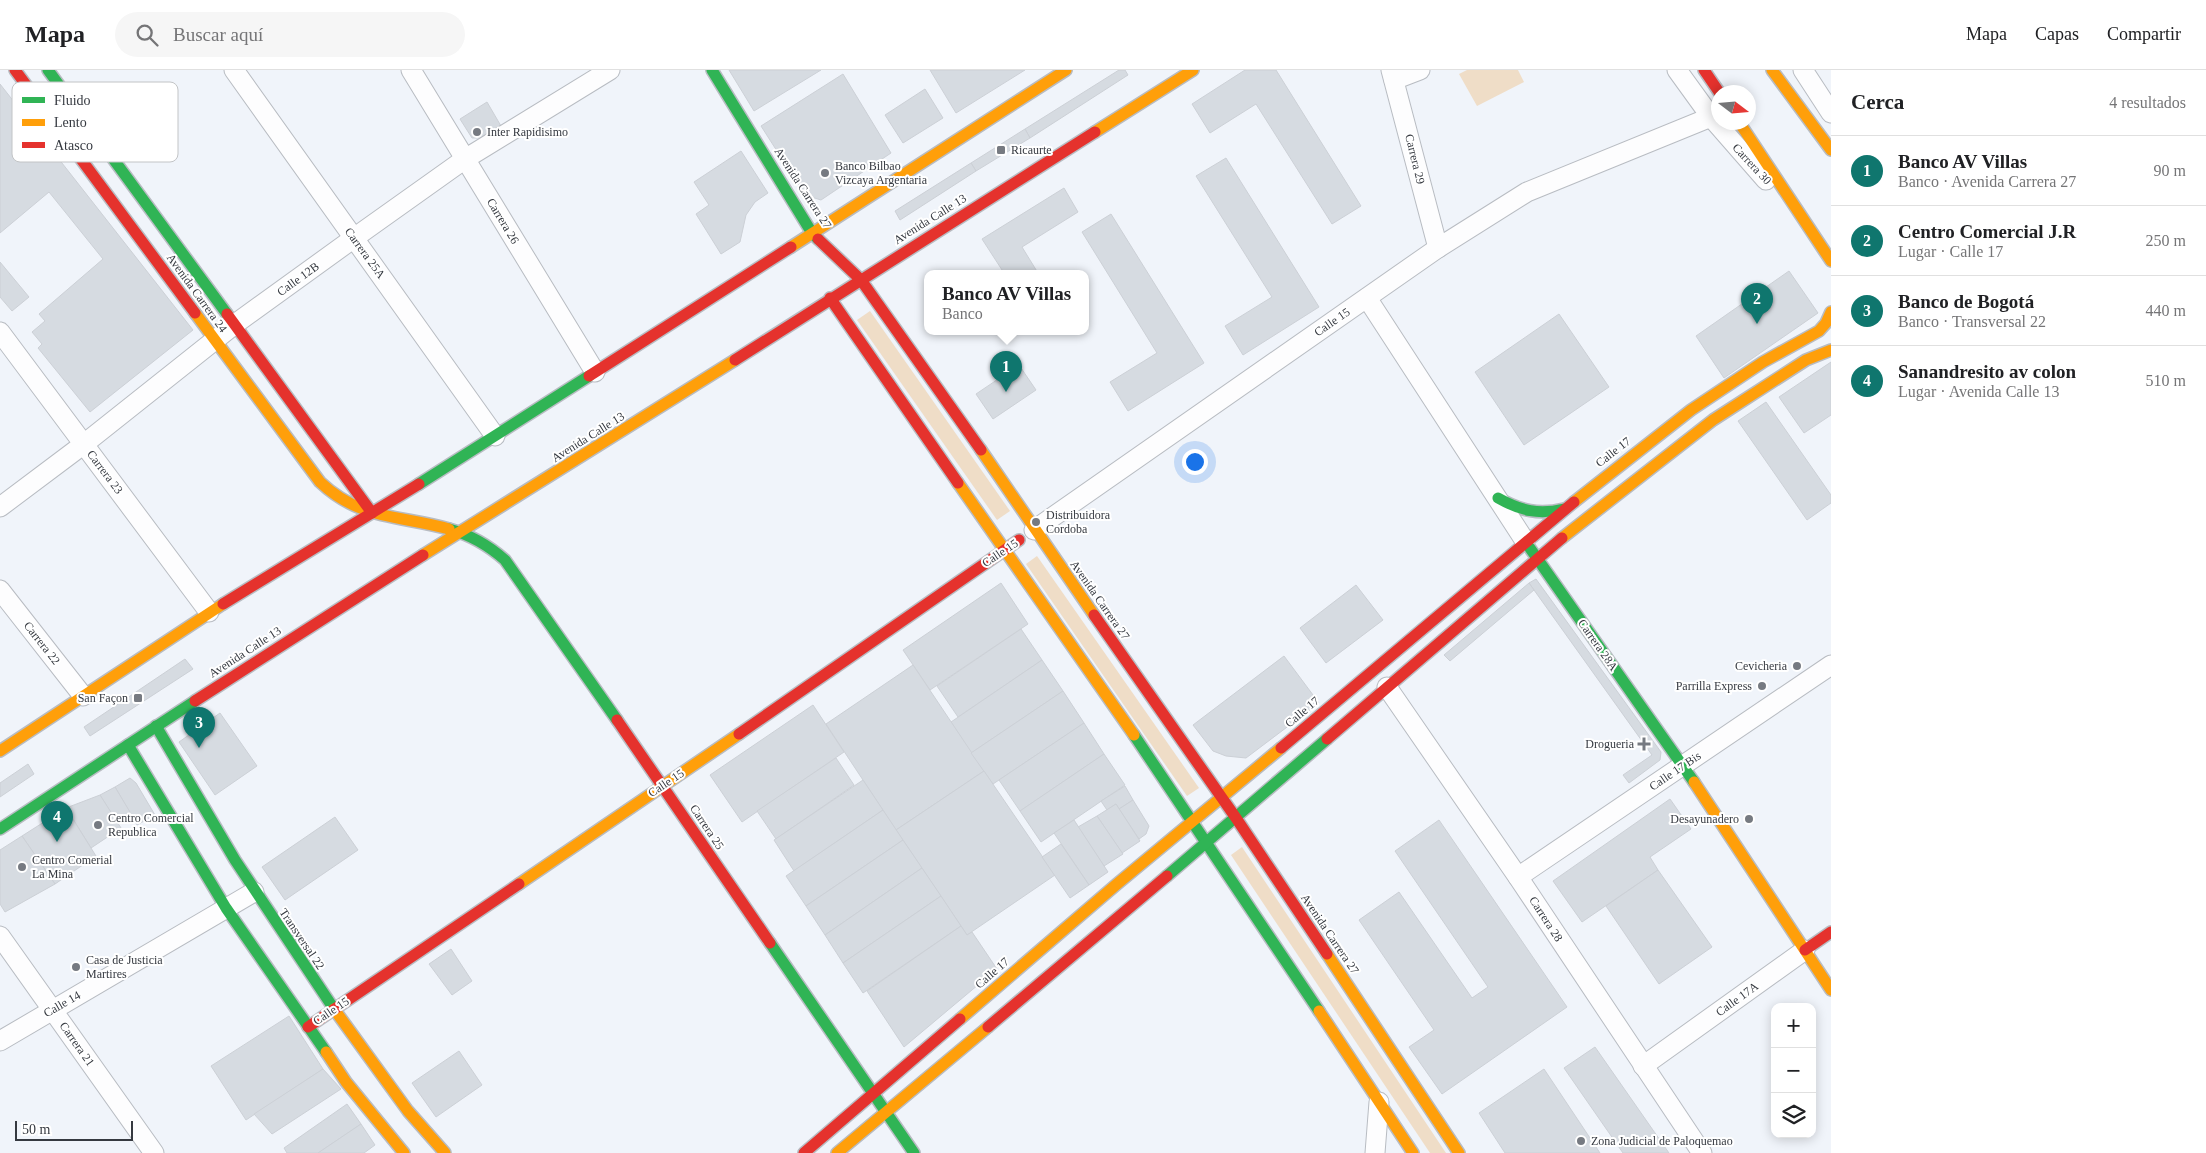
<!DOCTYPE html>
<html lang="es">
<head>
<meta charset="utf-8">
<style>
  :root { --surface:#fff; --page:#f6f6f6; --text:#202124; --muted:#757577; --line:#e0e0e0; --accent:#0f766e }
  body { margin:0; font-family:Georgia,serif; background:var(--page); color:var(--text) }
  .controls { position:absolute; right:15px; bottom:15px; display:grid; overflow:hidden; border-radius:10px; box-shadow:0 2px 12px #0003 }
  .controls button { width:45px; height:45px; display:grid; place-items:center; padding:0; border:0; border-bottom:1px solid var(--line); background:var(--surface); color:var(--text); font:25px sans-serif }
  .compass { position:absolute; left:1711px; top:15px; width:45px; height:45px; border-radius:50%; background:var(--surface); box-shadow:0 2px 12px #0003; rotate:106deg }
  .scale { position:absolute; left:15px; bottom:12px; width:118px; box-sizing:border-box; padding-left:5px; border:2px solid #353940; border-top:0; font-size:14px; line-height:18px; white-space:nowrap; color:#353940; -webkit-text-stroke:4px #fff; paint-order:stroke }
  .you { position:absolute; left:1194px; top:391px; width:18px; height:18px; margin:-12px; border:4px solid #fff; border-radius:50%; background:#1a73e8; box-shadow:0 0 0 8px #1a73e833 }
  .badge { display:grid; place-items:center; width:32px; height:32px; border-radius:50%; background:var(--accent); color:#fff; font-size:16px; font-weight:700 }
  .pin { position:absolute; translate:-50% -41px; filter:drop-shadow(0 1px 2px #0008) }
  .pin::after { content:''; position:absolute; top:26px; width:18px; height:15px; background:inherit; clip-path:polygon(0 0,100% 0,50% 100%) }
  .popup { position:absolute; left:924px; top:200px; width:165px; height:65px; box-sizing:border-box; display:grid; place-content:center; border-radius:10px; background:var(--surface); filter:drop-shadow(0 1px 4px #0005); font-size:16px; white-space:nowrap; color:var(--muted) }
  .popup b { font-size:19px; color:var(--text) }
  .popup::after { content:''; position:absolute; left:50%; top:100%; margin-left:-10px; border:10px solid transparent; border-top-color:var(--surface) }
  .list { margin:0; padding:0; list-style:none }
  h2 { display:flex; justify-content:space-between; align-items:center; height:65px; margin:0; padding:0 20px; font-size:21px }
  h2 small { font-size:16px; font-weight:400; color:var(--muted) }
  .list li { display:grid; grid-template-columns:32px 1fr auto; gap:15px; align-items:center; box-sizing:border-box; height:70px; padding:0 20px; border-top:1px solid var(--line) }
  .list b { display:block; font-size:19px; white-space:nowrap }
  .list p { margin:0; font-size:16px; white-space:nowrap; color:var(--muted) }
  .list em { font-size:16px; font-style:normal; color:var(--muted) }
  .icon { flex:none; width:28px; height:28px; fill:none; stroke:currentColor; stroke-width:2; stroke-linecap:round; stroke-linejoin:round }
  .map { position:relative; flex:none; width:1831px; height:1083px; overflow:hidden }
  header { display:flex; align-items:center; gap:30px; box-sizing:border-box; height:70px; padding:0 25px; background:var(--surface); border-bottom:1px solid var(--line) }
  header strong { font-size:24px }
  nav { display:flex; gap:28px; margin-inline-start:auto; font-size:18px }
  .search { width:350px; height:45px; background:var(--page); display:flex; align-items:center; gap:12px; box-sizing:border-box; padding:0 18px; border-radius:28px; color:var(--muted); font-size:19px }
  main { display:flex }
  aside { flex:1; background:var(--surface) }
  .map>svg:first-child { display:block }
  .green { fill:#efddc7 }
  .building { fill:#d6dbe1; stroke:#ccd0d6 }
  .lines { fill:none; stroke-linecap:round; stroke-linejoin:round }
  .street-casing { stroke:#b8bcc2; stroke-width:21 }
  .fast-casing { stroke:#b8bcc2; stroke-width:14 }
  .slow-casing { stroke:#b8bcc2; stroke-width:14 }
  .jam-casing { stroke:#b8bcc2; stroke-width:14 }
  .street { stroke:#fdfdfe; stroke-width:19 }
  .fast { stroke:#30b455; stroke-width:11 }
  .slow { stroke:#ff9f0a; stroke-width:11 }
  .jam { stroke:#e5322d; stroke-width:11 }
  .poi-dot { fill:#767a81; stroke:#fff; stroke-width:2 }
  .labels { text-anchor:middle; dominant-baseline:central; stroke-width:4; stroke-linejoin:round; paint-order:stroke }
  .poi-label { font-size:12px; fill:#353940; stroke:#fff; text-anchor:start }
  .street-label { font-size:12px; fill:#353940; stroke:#fff }
  .key { fill:#fff; stroke:#c2c4c6; stroke-width:1 }
  .key-label { font-size:14px; fill:#353940 }
</style>
</head>
<body>
<header>
<strong>Mapa</strong>
<div class="search"><svg class="icon" aria-label="search" viewBox="0 0 24 24"><circle cx="10" cy="10" r="6"/><path d="M15 15l6 6"/></svg>Buscar aquí</div>
<nav><a>Mapa</a><a>Capas</a><a>Compartir</a></nav>
</header>
<main>
<div class="map">
<svg width="1831" height="1083" viewBox="0 0 1831 1083">
  <rect width="100%" height="100%" fill="#f0f4fa"/>
  <!-- green -->
  <g class="green">
    <path d="M1467 0H1518L1524 12 1477 36 1459 4Z"/>
    <path d="M870 241 1010 441 997 450 857 250Z"/>
    <path d="M1037 486 1199 718 1187 726 1026 494Z"/>
    <path d="M1242 777 1446 1083H1430L1231 785Z"/>
  </g>
  <!-- building -->
  <g class="building">
    <path d="M729 0H821L754 41Z"/>
    <path d="M930 0H1025L956 43Z"/>
    <path d="M1119 0H1125L1128 5 1030 68 1025 59Z"/>
    <path d="M1245 0H1276L1361 136 1332 154 1256 34 1210 63 1192 34Z"/>
    <path d="M843 4 891 83 821 130 805 125 761 56Z"/>
    <path d="M0 14 193 260 90 342 38 278 42 274 32 262 45 251 39 244 103 189 49 122 0 163Z"/>
    <path d="M925 19 943 48 903 73 885 45Z"/>
    <path d="M487 32 501 56 481 68H472L460 49Z"/>
    <path d="M1025 59 1030 68 976 101 971 93Z"/>
    <path d="M741 81 768 123 755 132 746 145 740 172 721 184 696 144 709 135 694 112Z"/>
    <path d="M1226 88 1319 237 1243 285 1225 256 1272 227 1196 106Z"/>
    <path d="M971 93 976 101 900 150 895 141Z"/>
    <path d="M1064 118 1078 142 1022 177 1038 203H1004L982 169Z"/>
    <path d="M1111 144 1204 293 1128 341 1110 312 1157 283 1082 162Z"/>
    <path d="M0 192 29 227 12 241 0 227Z"/>
    <path d="M1789 201 1818 243 1724 308 1696 266Z"/>
    <path d="M1559 244 1609 317 1524 375 1475 302Z"/>
    <path d="M1831 292V345L1804 363 1779 327Z"/>
    <path d="M1019 295 1036 320 993 349 976 324Z"/>
    <path d="M1766 332 1831 425V433L1807 450 1738 351Z"/>
    <path d="M1536 509 1661 682 1660 690 1629 713 1623 705 1652 685 1529 513Z"/>
    <path d="M1001 513 1028 554 930 620 903 580Z"/>
    <path d="M1529 513 1534 520 1450 591 1444 585Z"/>
    <path d="M1356 515 1383 550 1326 593 1300 558Z"/>
    <path d="M1021 559 1042 590 958 647 937 616Z"/>
    <path d="M1284 586 1319 633 1246 688 1226 686 1213 681 1193 655Z"/>
    <path d="M185 589 193 599 90 666 84 657Z"/>
    <path d="M1042 590 1063 621 971 683 951 652Z"/>
    <path d="M913 595 984 701 896 760 826 654Z"/>
    <path d="M1063 621 1084 653 993 714 971 683Z"/>
    <path d="M813 635 844 682 742 752 710 705Z"/>
    <path d="M220 643 257 696 215 725 179 672Z"/>
    <path d="M1084 653 1104 684 1020 741 999 710Z"/>
    <path d="M1104 684 1125 715 1041 772 1020 741Z"/>
    <path d="M836 688 854 715 776 769 757 741Z"/>
    <path d="M28 694 34 704 0 727V713Z"/>
    <path d="M984 701 1055 805 967 865 896 760Z"/>
    <path d="M130 708 136 713 155 745 137 755 115 717Z"/>
    <path d="M863 710 883 740 794 801 774 770Z"/>
    <path d="M1125 716 1133 730 1119 739 1116 734 1107 740 1101 731Z"/>
    <path d="M115 717 130 742 116 751 100 725Z"/>
    <path d="M100 725 121 758 91 778 66 738Z"/>
    <path d="M1670 729 1691 759 1650 787 1658 800 1582 852 1553 811Z"/>
    <path d="M1133 730 1149 756 1146 764 1139 769 1119 739Z"/>
    <path d="M1116 734 1140 771 1122 783 1097 746Z"/>
    <path d="M66 738 96 786 55 814 22 766Z"/>
    <path d="M883 740 903 770 806 836 786 806Z"/>
    <path d="M1097 746 1123 784 1104 796 1078 757Z"/>
    <path d="M335 747 358 780 285 830 262 797Z"/>
    <path d="M1074 750 1108 802 1089 815 1054 763Z"/>
    <path d="M1439 750 1567 937 1442 1024 1409 977 1434 960 1359 850 1399 822 1472 928 1488 917 1395 781Z"/>
    <path d="M22 766 55 814 5 842 0 834V780Z"/>
    <path d="M903 770 922 798 825 865 806 836Z"/>
    <path d="M1061 774 1089 815 1070 828 1042 787Z"/>
    <path d="M922 798 941 826 843 893 825 865Z"/>
    <path d="M1658 800 1712 877 1659 914 1606 836Z"/>
    <path d="M941 826 961 856 863 923 843 893Z"/>
    <path d="M961 856 967 865 972 862 997 899 904 977 867 921Z"/>
    <path d="M451 879 472 911 452 925 429 894Z"/>
    <path d="M289 946 323 999 246 1050 211 996Z"/>
    <path d="M1595 977 1669 1083H1623L1564 998Z"/>
    <path d="M459 981 482 1015 436 1047 412 1013Z"/>
    <path d="M323 999 341 1019 272 1064 254 1044Z"/>
    <path d="M1544 999 1600 1083H1505L1479 1043Z"/>
    <path d="M347 1034 361 1054 318 1083H287L284 1078Z"/>
    <path d="M361 1054 375 1075 364 1083H318Z"/>
  </g>
  <g class="lines">
    <!-- street casing -->
    <g class="street-casing">
      <g id="street">
        <path d="M234 0 495 366"/>
        <path d="M411 0 595 302"/>
        <path d="M1391 0 1438 178"/>
        <path d="M1677 0 1711 47 1766 110"/>
        <path d="M1803 0 1831 43"/>
        <path d="M1394 10 1420 0"/>
        <path d="M1367 228 1525 471"/>
        <path d="M0 262 209 542"/>
        <path d="M0 437 84 374 235 254 354 168 465 89 610 0"/>
        <path d="M1034 460 1438 178 1527 122 1711 47"/>
        <path d="M0 520 83 626"/>
        <path d="M1387 617 1518 807 1702 1083"/>
        <path d="M1518 807 1831 595"/>
        <path d="M0 866 154 1083"/>
        <path d="M0 971 254 822"/>
        <path d="M1643 996 1805 880"/>
        <path d="M1375 1083 1379 1032"/>
      </g>
    </g>
    <!-- fast casing -->
    <g class="fast-casing">
      <g id="fast">
        <path d="M48 0 227 244"/>
        <path d="M712 0 812 163 818 169"/>
        <path d="M419 414 589 306"/>
        <path d="M1498 428C1521 441 1539 445 1564 439"/>
        <path d="M449 459C471 465 488 475 505 490L617 650"/>
        <path d="M1527 474 1694 712"/>
        <path d="M156 656 235 790 334 939"/>
        <path d="M1134 665 1319 941"/>
        <path d="M128 675 226 838 326 982"/>
        <path d="M0 759 195 631"/>
        <path d="M1167 806 1327 669"/>
        <path d="M770 873 914 1083"/>
      </g>
    </g>
    <!-- slow casing -->
    <g class="slow-casing">
      <g id="slow">
        <path d="M1772 0 1831 80"/>
        <path d="M1739 52 1831 191"/>
        <path d="M1095 62 1193 0"/>
        <path d="M791 177 1066 0"/>
        <path d="M195 243 320 412C360 450 399 445 449 459"/>
        <path d="M981 380 1094 545"/>
        <path d="M958 413 1134 665"/>
        <path d="M1574 432 1691 340 1763 292 1819 261 1826 253 1831 242"/>
        <path d="M1562 468 1713 350 1806 290 1831 280"/>
        <path d="M423 485 735 290"/>
        <path d="M0 681 223 534"/>
        <path d="M1694 712 1831 920"/>
        <path d="M519 814 739 664"/>
        <path d="M1327 884 1459 1083"/>
        <path d="M334 939 408 1041 445 1083"/>
        <path d="M1319 941 1413 1083"/>
        <path d="M960 949 1117 814 1281 678"/>
        <path d="M326 982 346 1012 404 1083"/>
        <path d="M837 1083 988 957"/>
      </g>
    </g>
    <!-- jam casing -->
    <g class="jam-casing">
      <g id="jam">
        <path d="M15 0 195 243"/>
        <path d="M1704 0 1719 22"/>
        <path d="M818 169 861 210 981 380"/>
        <path d="M830 228 958 413"/>
        <path d="M227 244 372 443"/>
        <path d="M735 290 1095 62"/>
        <path d="M589 306 791 177"/>
        <path d="M223 534 419 414"/>
        <path d="M1094 545 1236 748 1327 884"/>
        <path d="M195 631 423 485"/>
        <path d="M617 650 770 873"/>
        <path d="M739 664 1019 470"/>
        <path d="M1327 669 1562 468"/>
        <path d="M1281 678 1574 432"/>
        <path d="M1805 880 1831 862"/>
        <path d="M308 957 519 814"/>
        <path d="M988 957 1167 806"/>
        <path d="M804 1083 960 949"/>
      </g>
    </g>
    <!-- street -->
    <use href="#street" class="street"/>
    <!-- fast -->
    <use href="#fast" class="fast"/>
    <!-- slow -->
    <use href="#slow" class="slow"/>
    <!-- jam -->
    <use href="#jam" class="jam"/>
  </g>
  <!-- markers -->
  <g class="poi-dot">
    <circle cx="477" cy="62" r="5"/>
    <rect x="996" y="75" width="10" height="10" rx="2.5"/>
    <circle cx="825" cy="103" r="5"/>
    <circle cx="1036" cy="452" r="5"/>
    <circle cx="1797" cy="596" r="5"/>
    <circle cx="1762" cy="616" r="5"/>
    <rect x="133" y="623" width="10" height="10" rx="2.5"/>
    <path d="M1641.5 666.5h5v5h5v5h-5v5h-5v-5h-5v-5h5z"/>
    <circle cx="1749" cy="749" r="5"/>
    <circle cx="98" cy="755" r="5"/>
    <circle cx="22" cy="797" r="5"/>
    <circle cx="76" cy="897" r="5"/>
    <circle cx="1581" cy="1071" r="5"/>
  </g>
  <g class="labels">
    <!-- poi labels -->
    <g class="poi-label">
      <text x="487" y="62">Inter Rapidisimo</text>
      <text x="1011" y="80">Ricaurte</text>
      <text x="835" y="96">Banco Bilbao<tspan x="835" dy="14">Vizcaya Argentaria</tspan></text>
      <text x="1046" y="445">Distribuidora<tspan x="1046" dy="14">Cordoba</tspan></text>
      <text x="1787" y="596" text-anchor="end">Cevicheria</text>
      <text x="1752" y="616" text-anchor="end">Parrilla Express</text>
      <text x="128" y="628" text-anchor="end">San Façon</text>
      <text x="1634" y="674" text-anchor="end">Drogueria</text>
      <text x="108" y="748">Centro Comercial<tspan x="108" dy="14">Republica</tspan></text>
      <text x="1739" y="749" text-anchor="end">Desayunadero</text>
      <text x="32" y="790">Centro Comerial<tspan x="32" dy="14">La Mina</tspan></text>
      <text x="86" y="890">Casa de Justicia<tspan x="86" dy="14">Martires</tspan></text>
      <text x="1591" y="1071">Zona Judicial de Paloquemao</text>
    </g>
    <!-- street labels -->
    <g class="street-label">
      <text transform="translate(1415 89) rotate(76)">Carrera 29</text>
      <text transform="translate(1752 94) rotate(47)">Carrera 30</text>
      <text transform="translate(803 118) rotate(57)">Avenida Carrera 27</text>
      <text transform="translate(930 149) rotate(-32)">Avenida Calle 13</text>
      <text transform="translate(503 151) rotate(59)">Carrera 26</text>
      <text transform="translate(365 183) rotate(54)">Carrera 25A</text>
      <text transform="translate(298 209) rotate(-36)">Calle 12B</text>
      <text transform="translate(197 223) rotate(54)">Avenida Carrera 24</text>
      <text transform="translate(1332 252) rotate(-35)">Calle 15</text>
      <text transform="translate(588 367) rotate(-32)">Avenida Calle 13</text>
      <text transform="translate(1613 382) rotate(-38)">Calle 17</text>
      <text transform="translate(105 402) rotate(53)">Carrera 23</text>
      <text transform="translate(1000 483) rotate(-34)">Calle 15</text>
      <text transform="translate(1100 530) rotate(55)">Avenida Carrera 27</text>
      <text transform="translate(42 573) rotate(52)">Carrera 22</text>
      <text transform="translate(1598 575) rotate(55)">Carrera 28A</text>
      <text transform="translate(245 582) rotate(-33)">Avenida Calle 13</text>
      <text transform="translate(1302 642) rotate(-40)">Calle 17</text>
      <text transform="translate(1675 701) rotate(-34)">Calle 17 Bis</text>
      <text transform="translate(666 713) rotate(-34)">Calle 15</text>
      <text transform="translate(707 757) rotate(56)">Carrera 25</text>
      <text transform="translate(1546 849) rotate(57)">Carrera 28</text>
      <text transform="translate(1330 864) rotate(56)">Avenida Carrera 27</text>
      <text transform="translate(302 869) rotate(56)">Transversal 22</text>
      <text transform="translate(992 903) rotate(-41)">Calle 17</text>
      <text transform="translate(1737 929) rotate(-36)">Calle 17A</text>
      <text transform="translate(62 934) rotate(-30)">Calle 14</text>
      <text transform="translate(331 941) rotate(-34)">Calle 15</text>
      <text transform="translate(77 974) rotate(55)">Carrera 21</text>
    </g>
  </g>
  <!-- legend -->
  <rect x="12" y="12" width="166" height="80" rx="8" class="key"/>
  <rect x="22" y="27" width="23" height="6" fill="#30b455"/>
  <rect x="22" y="49" width="23" height="7" fill="#ff9f0a"/>
  <rect x="22" y="72" width="23" height="6" fill="#e5322d"/>
  <g class="key-label">
    <text x="54" y="35">Fluido</text>
    <text x="54" y="57">Lento</text>
    <text x="54" y="80">Atasco</text>
  </g>
</svg>
<div class="controls">
<button>+</button>
<button>−</button>
<button><svg class="icon" aria-label="layers" viewBox="0 0 24 24"><path d="M12 4l9 5-9 5-9-5zM3 14l9 5 9-5"/></svg></button>
</div>
<svg class="compass" viewBox="-18 -18 36 36"><path d="M0-13l5 13h-10z" fill="#e53935"/><path d="M0 13l5-13h-10z" fill="#757577"/></svg>
<div class="scale">50 m</div>
<div class="you"></div>
<div class="pin badge" style="left:1006px;top:322px">1</div>
<div class="popup"><b>Banco AV Villas</b>Banco</div>
<div class="pin badge" style="left:1757px;top:254px">2</div>
<div class="pin badge" style="left:199px;top:678px">3</div>
<div class="pin badge" style="left:57px;top:772px">4</div>
</div>
<aside>
<h2>Cerca<small>4 resultados</small></h2>
<ul class="list">
<li><span class="badge">1</span><div><b>Banco AV Villas</b><p>Banco · Avenida Carrera 27</p></div><em>90 m</em></li>
<li><span class="badge">2</span><div><b>Centro Comercial J.R</b><p>Lugar · Calle 17</p></div><em>250 m</em></li>
<li><span class="badge">3</span><div><b>Banco de Bogotá</b><p>Banco · Transversal 22</p></div><em>440 m</em></li>
<li><span class="badge">4</span><div><b>Sanandresito av colon</b><p>Lugar · Avenida Calle 13</p></div><em>510 m</em></li>
</ul>
</aside>
</main>
</body>
</html>
